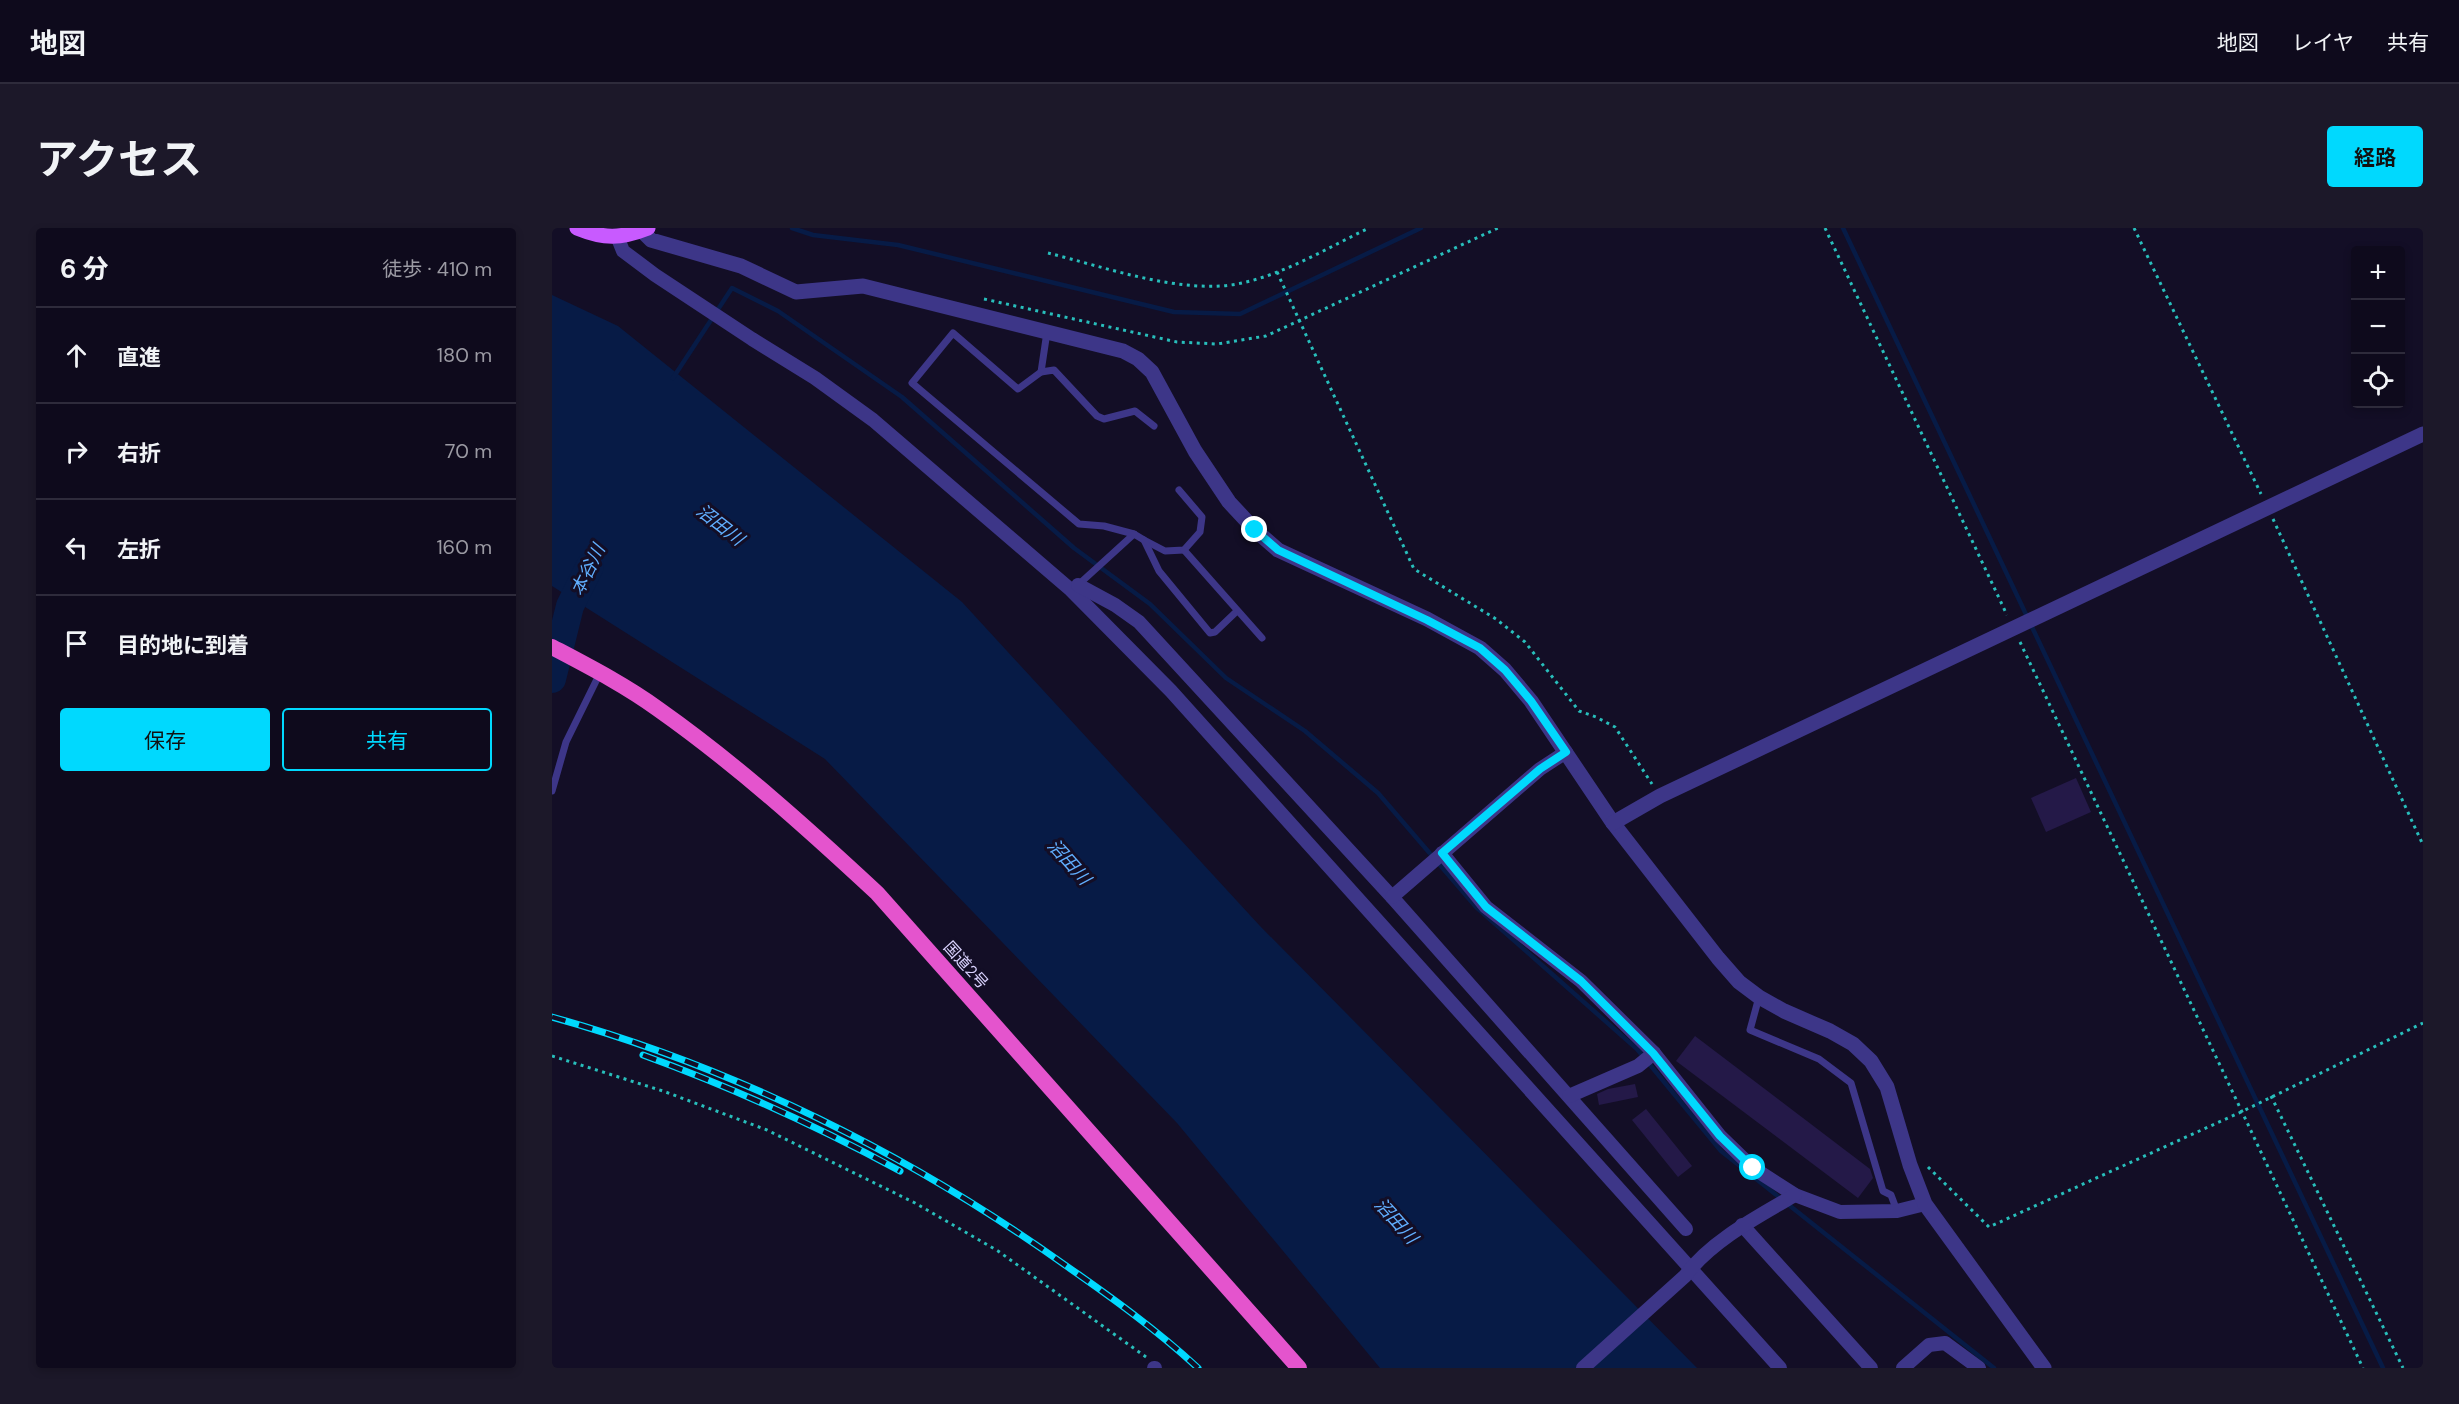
<!DOCTYPE html>
<html lang="ja">
<head>
<meta charset="utf-8">
<style>
  :root { --surface:#0e0a1c; --page:#1c1829; --text:#f1f3f6; --muted:#9b9aa3; --line:#2e2b3b; --accent:#00d9fe }
  body { margin:0; font-family:"DM Sans","Noto Sans JP",sans-serif; background:var(--page); color:var(--text) }
  .controls { position:absolute; right:18px; top:18px; display:grid; overflow:hidden; border-radius:6px; box-shadow:0 3px 9px #0003 }
  .controls button { width:54px; height:54px; display:grid; place-items:center; padding:0; border:0; border-bottom:2px solid var(--line); background:var(--surface); color:var(--text); font:30px sans-serif }
  .stop { position:absolute; width:18px; height:18px; margin:-14px; border:4px solid #00d9fe; border-radius:50%; background:#fff }
  .stop.end { background:#00d9fe; border-color:#fff; box-shadow:0 2px 6px #0008 }
  .list { margin:0; padding:0; list-style:none }
  h2 { display:flex; justify-content:space-between; align-items:center; height:78px; margin:0; padding:0 24px; font-size:26px }
  h2 small { font-size:20px; font-weight:400; color:var(--muted) }
  .list li { display:grid; grid-template-columns:39px 1fr auto; gap:18px; align-items:center; box-sizing:border-box; height:96px; padding:0 24px; border-top:2px solid var(--line) }
  .list b { display:block; font-size:22px; white-space:nowrap }
  .list em { font-size:20px; font-style:normal; color:var(--muted) }
  .actions { display:flex; gap:12px; padding:18px 24px }
  .actions a { flex:1; padding:14px 0; border:2px solid var(--accent); border-radius:6px; text-align:center; font-size:21px; color:var(--accent) }
  .actions .main { background:var(--accent); color:#111 }
  .icon { flex:none; width:33px; height:33px; fill:none; stroke:currentColor; stroke-width:2; stroke-linecap:round; stroke-linejoin:round }
  .map { position:relative; flex:none; width:1871px; height:1140px; overflow:hidden; border-radius:6px }
  header { display:flex; align-items:center; gap:36px; box-sizing:border-box; height:84px; padding:0 30px; background:var(--surface); border-bottom:2px solid var(--line) }
  header strong { font-size:28px }
  nav { display:flex; gap:33px; margin-inline-start:auto; font-size:21px }
  .intro { display:flex; align-items:center; justify-content:space-between; box-sizing:border-box; height:144px; padding:0 36px }
  h1 { margin:0; font-size:42px }
  .button { padding:15px 27px; border-radius:6px; background:var(--accent); color:#111; font-size:21px; font-weight:700 }
  main { display:flex; gap:36px; padding:0 36px }
  aside { flex:1; background:var(--surface); border-radius:6px; box-shadow:0 3px 9px #0003 }
  .map>svg:first-child { display:block }
  .water { fill:#071b46 }
  .lines { fill:none; stroke-linecap:round; stroke-linejoin:round }
  .stream { stroke:#071b46; stroke-width:4.5 }
  .river { stroke:#071b46; stroke-width:28 }
  .building { fill:#241948 }
  .path { stroke:#28bebb; stroke-width:3; stroke-dasharray:3 4.5; stroke-linecap:butt }
  .service { stroke:#3d3688; stroke-width:7 }
  .minor { stroke:#3d3688; stroke-width:14 }
  .tertiary { stroke:#3d3688; stroke-width:15 }
  .primary { stroke:#c85aff; stroke-width:15 }
  .trunk { stroke:#e454cd; stroke-width:16 }
  .rail-casing { stroke:#00d9fe; stroke-width:7 }
  .rail { stroke:#130e26; stroke-width:4.5; stroke-dasharray:14; stroke-linecap:butt }
  .route { stroke:#00d9fe; stroke-width:8 }
  .labels { text-anchor:middle; dominant-baseline:central; stroke-width:6; stroke-linejoin:round; paint-order:stroke }
  .street-label { font-size:16px; fill:#dad3ff; stroke:#130e26 }
  .water-label { font-size:18px; font-style:italic; fill:#61afff; stroke:#130e26 }
</style>
</head>
<body>
<header>
<strong>地図</strong>
<nav><a>地図</a><a>レイヤ</a><a>共有</a></nav>
</header>
<div class="intro"><h1>アクセス</h1><a class="button">経路</a></div>
<main>
<aside>
<h2>6 分<small>徒歩 · 410 m</small></h2>
<ul class="list">
<li><svg class="icon" aria-label="ahead" viewBox="0 0 24 24"><path d="M12 20V5M6 11l6-6 6 6"/></svg><div><b>直進</b></div><em>180 m</em></li>
<li><svg class="icon" aria-label="right" viewBox="0 0 24 24"><path d="M7 20v-9h11M14 6l5 5-5 5"/></svg><div><b>右折</b></div><em>70 m</em></li>
<li><svg class="icon" aria-label="left" viewBox="0 0 24 24"><path d="M17 20v-9H6M10 6l-5 5 5 5"/></svg><div><b>左折</b></div><em>160 m</em></li>
<li><svg class="icon" aria-label="arrive" viewBox="0 0 24 24"><path d="M6 21V4h12l-3 4 3 4H6"/></svg><div><b>目的地に到着</b></div></li>
</ul>
<div class="actions"><a class="main">保存</a><a>共有</a></div>
</aside>
<div class="map">
<svg width="1871" height="1140" viewBox="0 0 1871 1140">
  <rect width="100%" height="100%" fill="#130e26"/>
  <!-- water -->
  <path class="water" d="M0 67 66 98 410 374 708 698 1145 1140H828L625 895 273 531 0 358Z"/>
  <g class="lines">
    <!-- stream -->
    <g class="stream">
      <path d="M240 0 261 7 346 17 622 84 688 86 869 0"/>
      <path d="M1291 0 1831 1140"/>
      <path d="M121 150 180 60 226 83 350 169 522 320 598 376 674 450 753 503 826 565 924 679 1085 821 1169 923 1442 1140"/>
    </g>
    <!-- river -->
    <path class="river" d="M0 451 18 378 38 338"/>
  </g>
  <!-- building -->
  <g class="building">
    <path d="M1524 550 1539 584 1494 604 1479 570Z"/>
    <path d="M1143 808 1318 941 1321 950 1306 970 1124 833Z"/>
    <path d="M1083 856 1086 869 1047 877 1045 866 1056 861Z"/>
    <path d="M1094 881 1140 938 1126 949 1080 892Z"/>
  </g>
  <g class="lines">
    <!-- path -->
    <g class="path">
      <path d="M1273 0 1455 387"/>
      <path d="M1582 0 1709 266"/>
      <path d="M496 25C553 39 632 68 690 55 735 45 777 19 817 0"/>
      <path d="M725 44 862 341 944 391 973 414 1027 483 1044 489 1063 499 1100 556"/>
      <path d="M432 71 625 114 665 116 714 108 946 0"/>
      <path d="M1721 291 1871 617"/>
      <path d="M1468 414 1811 1140"/>
      <path d="M0 828 111 863 215 902 363 975 446 1023 594 1129"/>
      <path d="M1719 868 1851 1140"/>
      <path d="M1376 939 1437 999 1689 884 1871 795"/>
    </g>
    <!-- service -->
    <g class="service">
      <path d="M495 104 489 144 466 161 401 105 360 155 527 296 552 298 582 306"/>
      <path d="M489 144 502 142 545 188 552 191 583 183 602 198"/>
      <path d="M592 312 613 323 632 322 648 304 650 289 627 262"/>
      <path d="M632 322 710 410"/>
      <path d="M526 357 582 306 592 312 607 343 658 405 663 404 685 383"/>
      <path d="M0 563 14 514 48 445"/>
      <path d="M1207 769 1198 802 1267 831 1299 855 1331 963 1339 967 1345 983"/>
    </g>
    <!-- minor -->
    <g class="minor">
      <path d="M65 8 71 23 103 47 200 111 263 150 321 192 519 362 619 463 1228 1140"/>
      <path d="M526 357 563 377 587 394 840 669 1134 1001"/>
      <path d="M890 625 934 679 1029 753 1102 825 1168 908 1201 940 1243 967 1288 984 1345 983 1373 976"/>
      <path d="M840 669 988 541 1014 524"/>
      <path d="M1017 868 1086 838 1102 825"/>
      <path d="M1190 997 1319 1140"/>
      <path d="M602 1140H603"/>
      <path d="M1031 1140 1133 1048C1159 1013 1205 989 1243 967"/>
      <path d="M1351 1140 1377 1117 1393 1115 1427 1140"/>
    </g>
    <!-- tertiary -->
    <g class="tertiary">
      <path d="M90 3 99 12 189 38 244 64 311 58 571 123 586 131 600 144 643 223 677 274 703 302 726 322 875 391 928 420 953 442 979 473 1061 595 1166 730 1187 754 1207 769 1232 783 1278 803 1301 816 1319 833 1335 859 1358 937 1373 976 1492 1140"/>
      <path d="M1061 595 1108 568 1871 206"/>
    </g>
    <!-- primary -->
    <path class="primary" d="M25 0C52 11 68 11 96 0"/>
    <!-- trunk -->
    <path class="trunk" d="M0 419C36 438 73 457 106 481 184 536 255 600 325 665L747 1140"/>
    <!-- rail casing -->
    <g class="rail-casing">
      <g id="rail">
        <path d="M0 789C184 840 358 927 513 1037 559 1069 605 1102 646 1140"/>
        <path d="M91 827C179 859 265 898 348 943"/>
      </g>
    </g>
    <!-- rail -->
    <use href="#rail" class="rail"/>
  </g>
  <g class="lines">
    <!-- route -->
    <path class="route" d="M703 302 726 322 875 392 928 420 953 442 979 473 1014 524 988 541 890 625 934 679 1029 753 1101 825 1168 908 1201 940"/>
  </g>
  <g class="labels">
    <!-- street labels -->
    <g class="street-label">
      <text transform="translate(414 737) rotate(48)">国道2号</text>
    </g>
    <!-- water labels -->
    <g class="water-label">
      <text transform="translate(168 297) rotate(38)">沼田川</text>
      <text transform="translate(36 342) rotate(-64)">本谷川</text>
      <text transform="translate(517 634) rotate(48)">沼田川</text>
      <text transform="translate(844 993) rotate(48)">沼田川</text>
    </g>
  </g>
</svg>
<div class="controls">
<button>+</button>
<button>−</button>
<button><svg class="icon" aria-label="locate" viewBox="0 0 24 24"><circle cx="12" cy="12" r="6"/><path d="M12 2v4M12 18v4M2 12h4M18 12h4"/></svg></button>
</div>
<div class="stop" style="left:1201px;top:940px"></div>
<div class="stop end" style="left:703px;top:302px"></div>
</div>
</main>
</body>
</html>
